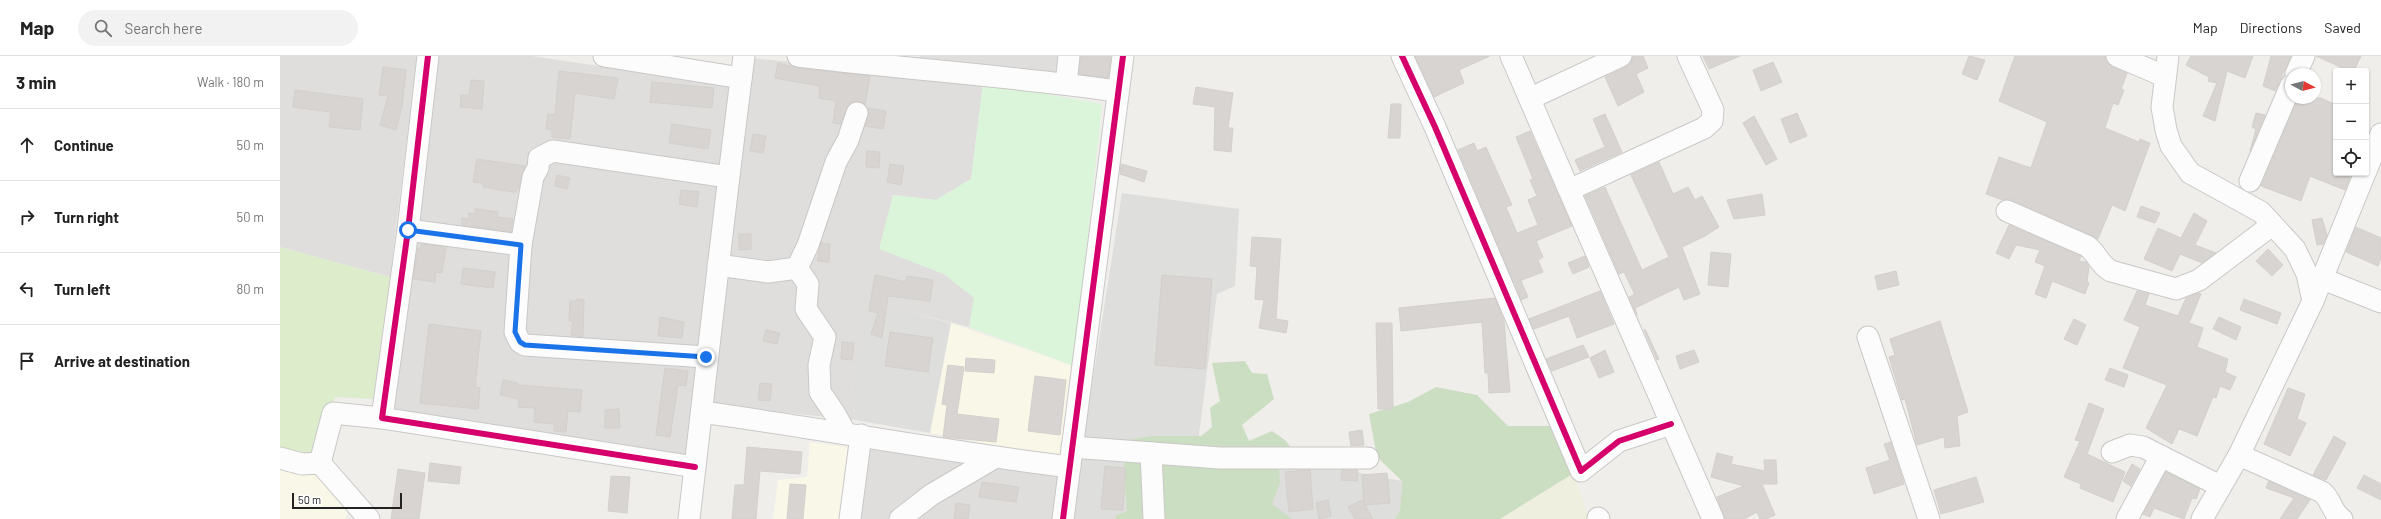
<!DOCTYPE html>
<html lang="en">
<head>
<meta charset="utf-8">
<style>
  :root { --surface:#fff; --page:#f2f2f2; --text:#222; --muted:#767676; --line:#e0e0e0 }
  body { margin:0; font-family:Barlow,sans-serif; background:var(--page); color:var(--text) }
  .controls { position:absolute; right:12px; top:12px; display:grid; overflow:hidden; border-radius:4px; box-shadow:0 1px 3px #0004 }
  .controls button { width:36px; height:36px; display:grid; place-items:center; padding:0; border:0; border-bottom:1px solid var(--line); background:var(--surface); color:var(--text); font:20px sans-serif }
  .compass { position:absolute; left:2005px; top:12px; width:36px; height:36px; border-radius:50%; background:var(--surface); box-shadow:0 1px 3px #0004; rotate:97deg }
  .scale { position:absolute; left:12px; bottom:10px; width:110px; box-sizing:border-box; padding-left:4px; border:2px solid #222; border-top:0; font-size:11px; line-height:14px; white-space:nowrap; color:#222; -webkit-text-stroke:3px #fff; paint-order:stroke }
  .stop { position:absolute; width:12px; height:12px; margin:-9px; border:3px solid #1a73e8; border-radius:50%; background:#fff }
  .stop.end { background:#1a73e8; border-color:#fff; box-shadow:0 1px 4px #0008 }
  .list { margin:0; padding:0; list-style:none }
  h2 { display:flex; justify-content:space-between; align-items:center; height:52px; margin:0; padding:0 16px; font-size:17px }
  h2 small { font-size:13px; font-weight:400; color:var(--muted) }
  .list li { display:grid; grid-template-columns:26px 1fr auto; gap:12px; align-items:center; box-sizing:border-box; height:72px; padding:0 16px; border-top:1px solid var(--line) }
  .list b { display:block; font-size:15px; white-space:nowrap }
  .list em { font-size:13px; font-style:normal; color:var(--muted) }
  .icon { flex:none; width:22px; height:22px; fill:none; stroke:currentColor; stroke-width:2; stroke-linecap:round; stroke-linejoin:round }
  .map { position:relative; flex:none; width:2101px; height:463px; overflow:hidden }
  header { display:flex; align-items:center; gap:24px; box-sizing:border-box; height:56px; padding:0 20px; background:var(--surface); border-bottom:1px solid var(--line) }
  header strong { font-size:19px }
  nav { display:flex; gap:22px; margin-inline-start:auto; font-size:14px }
  .search { width:280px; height:36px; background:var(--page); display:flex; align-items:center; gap:10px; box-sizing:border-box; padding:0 14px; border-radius:22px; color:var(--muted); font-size:15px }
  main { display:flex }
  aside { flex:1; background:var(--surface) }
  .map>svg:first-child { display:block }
  .residential { fill:#dfdedc }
  .education { fill:#f8f7e8 }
  .religious { fill:#dededc }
  .farmland { fill:#efefdf }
  .grass { fill:#ddeccb }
  .forest { fill:#cbdec1 }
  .park { fill:#daf5da }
  .building { fill:#d7d4d2; stroke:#d3d0cc }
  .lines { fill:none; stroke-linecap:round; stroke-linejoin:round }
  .minor-casing { stroke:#c9c8c7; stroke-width:23 }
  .minor { stroke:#fdfcfc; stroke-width:21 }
  .cycleway-casing { stroke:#fff; stroke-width:8 }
  .cycleway { stroke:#d6006c; stroke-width:6 }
  .route { stroke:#1a73e8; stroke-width:5 }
</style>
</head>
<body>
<header>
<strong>Map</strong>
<div class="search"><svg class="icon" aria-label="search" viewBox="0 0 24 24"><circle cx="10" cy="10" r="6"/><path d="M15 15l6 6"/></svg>Search here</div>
<nav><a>Map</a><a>Directions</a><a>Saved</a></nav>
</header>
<main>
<aside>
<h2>3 min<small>Walk · 180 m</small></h2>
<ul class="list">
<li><svg class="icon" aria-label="ahead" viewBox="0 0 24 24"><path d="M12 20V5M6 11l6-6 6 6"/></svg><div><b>Continue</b></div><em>50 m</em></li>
<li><svg class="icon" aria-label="right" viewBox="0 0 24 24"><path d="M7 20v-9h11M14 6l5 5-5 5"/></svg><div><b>Turn right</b></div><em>50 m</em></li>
<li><svg class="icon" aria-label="left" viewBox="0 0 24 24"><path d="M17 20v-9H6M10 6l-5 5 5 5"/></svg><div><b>Turn left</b></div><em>80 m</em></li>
<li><svg class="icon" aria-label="arrive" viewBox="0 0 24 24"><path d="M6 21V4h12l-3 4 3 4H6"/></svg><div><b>Arrive at destination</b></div></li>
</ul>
</aside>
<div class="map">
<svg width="2101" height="463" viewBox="0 0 2101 463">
  <rect width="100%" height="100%" fill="#f0eeeb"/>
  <!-- residential -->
  <g class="residential">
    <path d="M0 0H137L110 221 0 191Z"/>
    <path d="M159 0H252L452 30 407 401 111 354Z"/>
    <path d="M640 0H784L782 22 639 7Z"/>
    <path d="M472 2 703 27 691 123 656 144 613 139 600 193 664 218 695 242 689 271 625 255 572 327 575 364 431 349Z"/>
    <path d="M585 393 781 415 775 463H577Z"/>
  </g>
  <!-- education -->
  <g class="education">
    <path d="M671 267 794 310 782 403 650 377Z"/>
    <path d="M530 386 572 392 563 463H493L498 424 527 421Z"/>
    <path d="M0 409 39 416 68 452 66 463H0Z"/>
  </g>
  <!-- religious -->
  <g class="religious">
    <path d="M842 137 959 153 955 230 937 238 918 386 1122 425 1120 456 1115 463H791Z"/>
    <path d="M625 255 671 267 650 377 575 364 572 327 587 265Z"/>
  </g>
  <!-- farmland -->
  <path class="farmland" d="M1294 417 1309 463H1220Z"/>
  <!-- grass -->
  <path class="grass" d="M0 191 110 221 93 343 55 341 33 403 0 396Z"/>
  <!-- forest -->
  <g class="forest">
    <path d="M965 305 972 317 987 318 994 343 962 369 969 385 992 375 1005 384 1016 398 999 412 1000 427 992 448 1012 463H836L835 460 847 455 842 385 873 380H921L932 371 930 352 940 345 932 307Z"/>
    <path d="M1156 331 1197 339 1228 370H1274L1294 417 1220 463H1115L1120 455 1122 425 1097 401 1089 358 1128 346Z"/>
  </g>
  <!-- park -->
  <path class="park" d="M703 27 822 48 794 310 689 271 694 242 664 218 599 193 613 139 656 144 691 123Z"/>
  <!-- building -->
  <g class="building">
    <path d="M801 0H831L828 22 799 18Z"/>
    <path d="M1135 0H1210L1179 14 1184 27 1154 41Z"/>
    <path d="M1353 0H1363L1368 12 1356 18 1364 36 1338 50 1325 21 1346 11 1351 7Z"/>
    <path d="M1423 0H1460L1429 13Z"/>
    <path d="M1689 0 1705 4 1697 24 1682 18Z"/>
    <path d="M1735 0H1825L1828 7 1847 17 1841 33 1844 34 1838 49 1833 47 1825 72 1859 86 1860 83 1870 87 1845 155 1832 149 1818 183 1732 144H1723L1706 138 1719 101 1751 112 1767 66 1719 45Z"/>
    <path d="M1911 0H1973L1965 22 1947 15 1935 65 1923 60 1937 27 1928 25 1929 21 1906 9Z"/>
    <path d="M1991 0H2011L1995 35 1983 30Z"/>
    <path d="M2036 0H2081L2074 15H2069Z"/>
    <path d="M1493 6 1502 26 1481 35 1473 14Z"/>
    <path d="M498 7 517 12 590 20 585 49 575 45 569 48 561 68 553 67 556 45 539 42 540 30 495 22Z"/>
    <path d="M103 11 126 14 122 51 116 74 100 69 108 40 99 39Z"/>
    <path d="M279 15 338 22 334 43 295 37 290 83 272 81V74L266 73 268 58 275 59Z"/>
    <path d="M191 24 204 25 202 53 180 51 181 39H189Z"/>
    <path d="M372 26 434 32 432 52 370 46Z"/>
    <path d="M916 31 953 37 948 72H953L951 96 934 94 935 51 913 48Z"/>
    <path d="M15 34 83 43 80 74 49 71 51 56 13 51Z"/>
    <path d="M2018 42H2041L2056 49V117L2070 121 2065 134 2030 120 2021 145 1981 130Z"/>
    <path d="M1111 48H1121L1120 82H1108Z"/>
    <path d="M588 52 606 55 603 73 585 70 588 60Z"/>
    <path d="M1517 57 1527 80 1510 87 1501 63Z"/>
    <path d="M1976 57 1985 59 1970 95 1976 73 1972 71Z"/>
    <path d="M1325 58 1342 96 1300 115 1295 104 1325 91 1313 63Z"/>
    <path d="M1474 60 1497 103 1486 109 1463 67Z"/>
    <path d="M392 68 431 74 428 93 389 87Z"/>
    <path d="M1250 75 1292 170 1256 185 1263 201 1258 204 1263 216 1234 227 1178 94 1194 87 1197 95 1206 91 1232 149 1226 151 1237 177 1258 169 1248 144 1257 140 1250 124 1253 123 1236 81Z"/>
    <path d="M473 78 486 80 483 97 470 95Z"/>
    <path d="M587 95 600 96 599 112 586 111Z"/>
    <path d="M197 103 245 110 239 131 235 136H232L203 131 204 127 193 126Z"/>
    <path d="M1379 106 1393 138 1408 131 1415 144 1422 140 1439 171 1425 180 1402 191 1420 238 1404 244 1399 231 1355 252 1357 259 1349 241 1354 239V237L1344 216 1339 218 1305 140 1325 131 1362 214 1389 201 1351 119Z"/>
    <path d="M610 108 624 110 621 129 607 126Z"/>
    <path d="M841 108 867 115 864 126 840 118Z"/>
    <path d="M277 119 290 122 287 133 275 130Z"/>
    <path d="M401 134 419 136 417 151 399 148Z"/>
    <path d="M1482 138 1485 159 1454 163 1447 144Z"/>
    <path d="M1861 150 1880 157 1875 167 1857 161Z"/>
    <path d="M195 153 218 156 217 161 233 163 231 176 182 169V162L190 163 188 157 195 158Z"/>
    <path d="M1914 157 1927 165 1915 189 1936 197 1922 207 1900 198 1892 215 1864 203 1878 172 1901 182Z"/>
    <path d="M2042 162 2047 179 2043 188 2037 189 2032 164Z"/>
    <path d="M1729 169 1801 200 1799 205 1806 206 1809 211 1807 226 1809 227 1805 238 1772 225 1766 242 1755 238 1765 210 1755 206 1760 194 1736 189 1729 203 1716 197Z"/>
    <path d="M2076 171 2101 182V202L2098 210 2066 196Z"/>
    <path d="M459 178H471V193L459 194Z"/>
    <path d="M972 181 1001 183 996 263 1008 265 1006 277 979 272 984 244 975 243 977 211 970 210Z"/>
    <path d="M541 187 550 188 549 206 537 205Z"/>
    <path d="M141 188 166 191 162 217 156 216 155 226 133 223 138 192 141 193Z"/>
    <path d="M1988 193 2003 209 1992 220 1976 205Z"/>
    <path d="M1431 196 1451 198 1448 231 1428 229Z"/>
    <path d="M1305 200 1309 211 1293 218 1288 207Z"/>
    <path d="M183 212 215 216 213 232 181 228Z"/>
    <path d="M1616 215 1619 229 1598 234 1595 220Z"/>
    <path d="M595 219 626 226 627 220 653 224 650 245 608 240 602 282 591 278 598 257 589 255Z"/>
    <path d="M882 219 932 223 925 313 875 309Z"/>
    <path d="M1241 225 1248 241 1241 244 1235 228Z"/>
    <path d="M1320 235 1334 268 1297 282 1289 260 1254 273 1249 263Z"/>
    <path d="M1857 235 1869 238 1865 249 1898 260 1906 242 1919 237 1921 238 1909 267 1923 272 1917 291 1948 303 1945 316 1956 321 1950 334 1940 330 1936 342 1933 341 1917 380 1899 373 1892 388 1866 372 1887 329 1843 312 1860 271 1844 264Z"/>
    <path d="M1215 242 1224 265 1230 336 1209 337 1208 317H1205L1202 266 1121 275 1119 252Z"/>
    <path d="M297 243 304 244 303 281 291 279 293 265H289L290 245H296Z"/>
    <path d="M1964 243 2001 257 1997 268 1960 254Z"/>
    <path d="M380 261 404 266 402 282 378 280Z"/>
    <path d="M1939 261 1961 271 1956 284 1933 273Z"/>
    <path d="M1794 263 1806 269 1797 289 1784 283Z"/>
    <path d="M1660 265 1688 356 1677 360 1680 390 1665 392 1664 381 1637 389 1625 343 1622 344 1609 301 1615 299 1610 283Z"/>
    <path d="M1096 267H1112L1113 353H1098Z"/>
    <path d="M149 268 201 275 195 331 200 332 198 353 140 347Z"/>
    <path d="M1365 273 1379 303 1377 304 1364 274Z"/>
    <path d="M486 274 500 277 497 288 483 285Z"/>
    <path d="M610 276 653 282 648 316 605 310Z"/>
    <path d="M562 286 574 287 572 304 561 303Z"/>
    <path d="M1303 289 1309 301 1272 315 1266 303Z"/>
    <path d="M1325 294 1334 316 1319 322 1310 302Z"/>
    <path d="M1414 294 1419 306 1400 313 1396 300Z"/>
    <path d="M686 302 715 304 714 317 685 315Z"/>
    <path d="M668 309 684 311 677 358 719 363 716 386 663 381 667 349 662 348Z"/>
    <path d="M385 312 408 315 406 330 398 329 390 381 376 379Z"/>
    <path d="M1830 312 1848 319 1844 331 1825 324Z"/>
    <path d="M755 320 786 324 780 379 748 375Z"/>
    <path d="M223 324 238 327V329L302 334 300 356 288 355 286 376 274 375V368L254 366 255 352 238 351 239 343 220 339Z"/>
    <path d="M480 327 492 328 490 345 478 344Z"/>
    <path d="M2008 332 2025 338 2017 363 2026 367 2010 400 1984 388Z"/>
    <path d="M1809 347 1824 353 1807 398 1845 416 1833 446 1800 432 1801 428 1784 421 1800 385 1795 384Z"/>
    <path d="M339 353 340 372H325V354Z"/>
    <path d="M1082 374 1084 389 1071 390 1069 376Z"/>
    <path d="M2054 380 2066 387 2046 424 2033 419Z"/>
    <path d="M1611 386 1624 428 1594 438 1586 412 1610 404 1604 388Z"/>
    <path d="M467 391 522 396 520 418 480 415 476 463H452L455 429H464Z"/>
    <path d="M1437 397 1453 401 1451 408 1485 415 1484 404H1496L1497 428H1482L1495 459 1486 463H1480L1477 456 1464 463H1445L1437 441 1464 430 1431 421Z"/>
    <path d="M150 407 181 411 179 428 148 425Z"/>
    <path d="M1852 408 1860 413 1851 430 1843 425Z"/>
    <path d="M825 410 846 412 843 454 821 453Z"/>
    <path d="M118 413 145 417 139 463H111Z"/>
    <path d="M1030 414 1033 453 1009 456 1005 416Z"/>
    <path d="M1062 414H1078L1077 425 1061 424Z"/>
    <path d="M1886 416 1920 433 1916 443 1912 442 1904 463 1874 452 1870 461 1863 458Z"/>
    <path d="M1107 417 1110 447 1085 449 1093 463H1075L1068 451 1082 444 1084 448 1082 419Z"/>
    <path d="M2084 419 2101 428V444L2077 432Z"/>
    <path d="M331 420 350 421 347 457 328 455Z"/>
    <path d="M1696 421 1704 446 1661 458 1654 434Z"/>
    <path d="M1989 425 2030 444 2017 463H2000L2014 442 1986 432Z"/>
    <path d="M702 426 739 431 736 446 699 441Z"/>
    <path d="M510 428 526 429 523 463H507Z"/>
    <path d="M1048 444 1051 460 1039 463 1036 447Z"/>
    <path d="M676 447 690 449 688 463H674Z"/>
  </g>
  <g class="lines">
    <!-- minor casing -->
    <g class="minor-casing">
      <g id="minor">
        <path d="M148 0 128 174 102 362 415 411"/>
        <path d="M324 0 461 22"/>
        <path d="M518 0C624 13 731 20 837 35"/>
        <path d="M1122 0 1155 71 1301 415 1339 385 1391 368"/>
        <path d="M1231 0 1289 134 1424 72 1432 65 1433 54 1408 0"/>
        <path d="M1837 0 1884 20"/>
        <path d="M1888 0 1882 51 1886 74 1891 90 1910 117 1981 156 2015 193 2027 218 2033 245"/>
        <path d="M2016 18 2024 0"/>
        <path d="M786 28 789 0"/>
        <path d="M1251 42 1341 0"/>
        <path d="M2086 115 2101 78"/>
        <path d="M1970 125 2011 29"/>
        <path d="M1289 134 1433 463"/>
        <path d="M1727 155 1807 190C1818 198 1819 209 1831 215L1896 233 1919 224 1992 169"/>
        <path d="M128 174 241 189"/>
        <path d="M438 209 488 216 517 212 528 189 556 106 568 84 577 57"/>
        <path d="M517 212 528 228 526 253 545 281 539 309 540 336 555 358 565 376"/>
        <path d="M2043 223 2101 246"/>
        <path d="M1588 281 1649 463"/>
        <path d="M426 301 245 289 240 286 235 276 241 189 253 121 258 112 259 102 273 95 448 121"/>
        <path d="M422 356C545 373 667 396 790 411"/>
        <path d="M792 391 940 402H1088"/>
        <path d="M1832 396 1850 389 1863 391 1940 430"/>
        <path d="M871 397 874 463"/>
        <path d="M1959 399 2042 436C2052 444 2051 456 2062 463"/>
        <path d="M0 402 22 408 40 407 53 357 102 362"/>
        <path d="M40 407 89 463"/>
        <path d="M1318 462 1319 463"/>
        <path d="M409 463C427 309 444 154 464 0"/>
        <path d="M570 463 581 379"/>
        <path d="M620 463 651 439 714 402"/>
        <path d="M783 463 843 0"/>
        <path d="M1847 463 1881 400"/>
        <path d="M1922 463 1959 399 2033 245 2085 117"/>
      </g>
    </g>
    <!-- minor -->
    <use href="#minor" class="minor"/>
    <!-- cycleway casing -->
    <g class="cycleway-casing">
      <g id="cycleway">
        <path d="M148 0 128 174 102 362 415 411"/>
        <path d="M1122 0 1155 71 1301 415 1339 385 1391 368"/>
        <path d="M783 463 843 0"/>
      </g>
    </g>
    <!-- cycleway -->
    <use href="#cycleway" class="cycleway"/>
  </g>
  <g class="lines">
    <!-- route -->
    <path class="route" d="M128 174 241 189 235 276 240 286 245 289 426 301"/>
  </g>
</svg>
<div class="controls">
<button>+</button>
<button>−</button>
<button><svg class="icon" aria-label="locate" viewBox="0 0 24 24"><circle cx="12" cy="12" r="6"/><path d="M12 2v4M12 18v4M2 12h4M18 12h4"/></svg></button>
</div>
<svg class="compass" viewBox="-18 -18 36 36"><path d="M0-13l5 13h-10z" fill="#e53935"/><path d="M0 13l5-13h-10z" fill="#767676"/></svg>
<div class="scale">50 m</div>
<div class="stop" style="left:128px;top:174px"></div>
<div class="stop end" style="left:426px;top:301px"></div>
</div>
</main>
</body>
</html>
